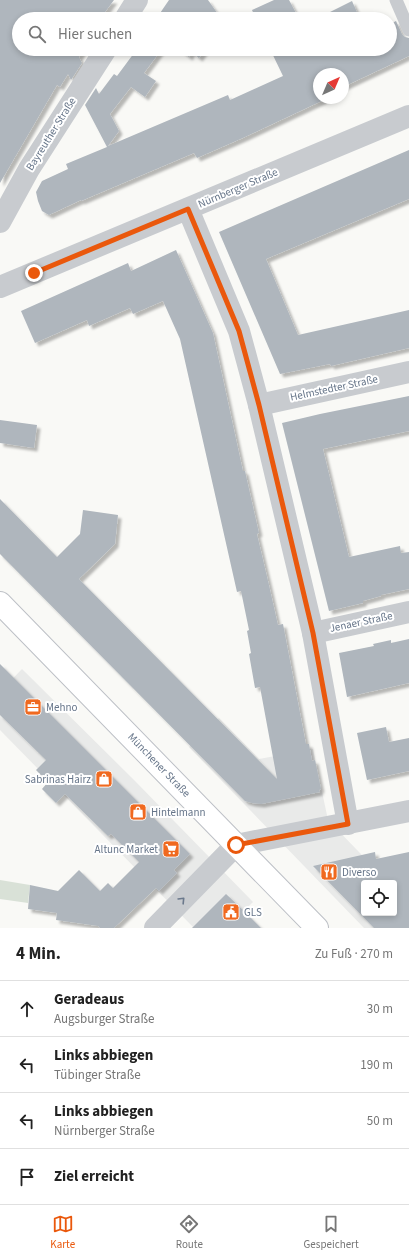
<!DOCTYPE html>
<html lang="de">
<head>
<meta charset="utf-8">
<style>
  :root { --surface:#fff; --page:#f2f2f2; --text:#222; --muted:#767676; --line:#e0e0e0; --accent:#ea580c }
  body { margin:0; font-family:"Source Sans 3",sans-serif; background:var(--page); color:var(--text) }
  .controls { position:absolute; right:12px; bottom:12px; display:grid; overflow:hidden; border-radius:4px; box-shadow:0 2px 6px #0003 }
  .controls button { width:36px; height:36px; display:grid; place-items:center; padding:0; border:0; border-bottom:1px solid var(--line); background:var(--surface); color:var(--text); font:20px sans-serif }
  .compass { position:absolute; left:313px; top:68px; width:36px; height:36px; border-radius:50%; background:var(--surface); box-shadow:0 2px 6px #0003; rotate:44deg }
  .stop { position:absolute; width:12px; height:12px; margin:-9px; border:3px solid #ea580c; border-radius:50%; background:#fff }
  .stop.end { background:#ea580c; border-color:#fff; box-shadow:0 1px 4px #0008 }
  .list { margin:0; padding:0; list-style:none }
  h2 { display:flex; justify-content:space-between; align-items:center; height:52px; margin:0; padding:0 16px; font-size:17px }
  h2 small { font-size:13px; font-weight:400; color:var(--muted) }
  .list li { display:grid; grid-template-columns:26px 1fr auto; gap:12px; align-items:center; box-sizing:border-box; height:56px; padding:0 16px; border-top:1px solid var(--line) }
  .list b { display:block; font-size:15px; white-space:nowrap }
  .list p { margin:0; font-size:13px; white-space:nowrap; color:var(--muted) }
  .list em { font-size:13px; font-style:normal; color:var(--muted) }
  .icon { flex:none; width:22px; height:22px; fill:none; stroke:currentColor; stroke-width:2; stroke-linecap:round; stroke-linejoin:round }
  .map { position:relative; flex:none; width:409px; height:928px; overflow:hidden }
  .search { position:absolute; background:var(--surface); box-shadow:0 2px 6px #0003; left:12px; right:12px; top:12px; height:44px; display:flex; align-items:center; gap:10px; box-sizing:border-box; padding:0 14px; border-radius:22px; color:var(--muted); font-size:15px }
  .sheet { height:276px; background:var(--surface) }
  nav { display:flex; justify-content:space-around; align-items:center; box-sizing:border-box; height:56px; border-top:1px solid var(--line); background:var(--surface); font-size:11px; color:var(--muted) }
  nav a { display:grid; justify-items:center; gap:2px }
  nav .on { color:var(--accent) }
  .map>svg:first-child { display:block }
  .built { fill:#e9eae9 }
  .green { fill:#d9e1d7 }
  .building { fill:#afb6bd; fill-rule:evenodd; filter:url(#shadow) }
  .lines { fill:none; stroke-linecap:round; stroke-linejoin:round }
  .secondary-casing { stroke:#bdc0c6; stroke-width:24 }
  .lane { stroke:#c8cbcf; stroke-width:13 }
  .street { stroke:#c8cbcf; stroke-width:22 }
  .secondary { stroke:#fff; stroke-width:22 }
  .oneway { stroke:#6b798c }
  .route { stroke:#ea580c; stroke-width:5 }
  .labels { text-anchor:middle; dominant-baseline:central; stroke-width:4; stroke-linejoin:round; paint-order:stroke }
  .street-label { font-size:11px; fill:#667589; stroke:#fff }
  .poi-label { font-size:11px; fill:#667589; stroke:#fff; text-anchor:start }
</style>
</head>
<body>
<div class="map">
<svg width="409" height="928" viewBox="0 0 409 928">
  <defs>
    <filter id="shadow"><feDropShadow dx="3.5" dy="3.5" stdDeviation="1" flood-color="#0004"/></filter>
  </defs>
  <rect width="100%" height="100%" fill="#f9f9f6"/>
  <!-- built -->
  <g class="built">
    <path d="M22 669 135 781 253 902 226 928H194L0 730V692Z"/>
    <path d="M219 718 259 759 313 749 328 820 389 883H364V913H394L409 928H364L189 747Z"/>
  </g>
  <!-- green -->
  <path class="green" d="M0 880 30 885 28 903 0 899Z"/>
  <!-- building -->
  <g class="building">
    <path d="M0 0H114L105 12 107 13 103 19H19V49H84L79 57 82 63 71 80 68 74 60 87 57 85 0 183Z"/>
    <path d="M169 0H208L220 17 216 19H156Z"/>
    <path d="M274 0H289L297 15 289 19H256L252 10Z"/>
    <path d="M352 1 360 19H333L330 12Z"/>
    <path d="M396 21 402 34 405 37 409 38V56L343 87V74H319V98H328L245 137 197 158 194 153 81 201V200L49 215 42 211 38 201 36 192 42 181 68 169 66 164 107 147 85 105 96 88 99 94 114 74 117 76 137 49H162L144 73 156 81 145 97 131 87 110 114 119 131 108 146 228 95 230 100 283 76 270 49H390V24Z"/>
    <path d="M179 49H206L199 58 192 52 189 57Z"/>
    <path d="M409 150V199L266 259 298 335 409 310V348L331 366 330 364 280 374 219 232Z"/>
    <path d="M176 250 213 333 243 471H245L259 533 257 534 269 585 278 625 283 624 306 744H309L312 761 315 760 321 789 319 790 320 792 261 804 252 803 245 801 0 554V499L57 557 80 534 83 510 118 515 115 544 79 579 277 779 260 687 255 688 249 654 251 653 247 631 249 630 241 591 237 592 180 339 163 301 133 314 130 308 89 326 87 320 35 343 21 311 128 263 131 271Z"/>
    <path d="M409 396V431L323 449 349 557 400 546 401 553 409 552V589L381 595V596L363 601V603L329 611 282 423 320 414Z"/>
    <path d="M0 420 37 425 34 448 0 443Z"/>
    <path d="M409 639V683L347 697 339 653 374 646 373 644 391 640V643Z"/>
    <path d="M0 664 190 854 174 870 177 873 159 891 156 888 114 928H100L98 926 56 920 57 913 28 909 30 885 58 891 79 870 100 891 108 883 113 888 139 862 111 834 108 836 65 794 56 803 42 789 48 782 36 770 46 760 0 715Z"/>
    <path d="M386 727 389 742 409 738V771L367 780 357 733Z"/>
    <path d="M375 852 376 859 409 852V928H374L313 866ZM364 883H394V913H364Z"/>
    <path d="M226 894 245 912 261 928H192Z"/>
  </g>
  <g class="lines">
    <!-- secondary casing -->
    <g class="secondary-casing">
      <path id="secondary" d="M0 603 317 928"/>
    </g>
    <!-- lane -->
    <path class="lane" d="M396 0 409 30"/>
    <!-- street -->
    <g class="street">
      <path d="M125 19 137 0"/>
      <path d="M188 209 239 331 259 405 313 633 348 824"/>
      <path d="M0 222 29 169 106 49"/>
      <path d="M0 287 409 116"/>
      <path d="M259 405 409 372"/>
      <path d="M313 633 409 612"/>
      <path d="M155 928 236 845 409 811"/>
    </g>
    <!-- secondary -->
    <use href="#secondary" class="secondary"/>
  </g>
  <!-- one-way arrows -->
  <defs><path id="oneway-chevron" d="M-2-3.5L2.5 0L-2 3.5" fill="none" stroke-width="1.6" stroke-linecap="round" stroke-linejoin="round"/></defs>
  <use class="oneway" href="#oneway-chevron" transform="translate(182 900) rotate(-46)"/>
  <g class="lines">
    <!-- route -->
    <path class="route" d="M34 273 188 209 239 331 259 405 313 633 348 824 236 845"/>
  </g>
  <!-- icons -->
  <defs>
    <g id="office-square" transform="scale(0.9)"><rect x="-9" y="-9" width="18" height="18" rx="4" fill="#f0691f" stroke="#fff"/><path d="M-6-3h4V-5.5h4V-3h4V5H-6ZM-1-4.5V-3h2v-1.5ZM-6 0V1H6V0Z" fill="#fff"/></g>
    <g id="shop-square" transform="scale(0.9)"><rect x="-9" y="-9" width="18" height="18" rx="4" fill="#f0691f" stroke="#fff"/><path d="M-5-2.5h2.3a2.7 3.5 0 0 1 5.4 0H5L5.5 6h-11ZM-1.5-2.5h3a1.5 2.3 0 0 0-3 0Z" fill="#fff"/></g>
    <g id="supermarket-square" transform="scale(0.9)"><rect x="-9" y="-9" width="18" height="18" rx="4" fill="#f0691f" stroke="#fff"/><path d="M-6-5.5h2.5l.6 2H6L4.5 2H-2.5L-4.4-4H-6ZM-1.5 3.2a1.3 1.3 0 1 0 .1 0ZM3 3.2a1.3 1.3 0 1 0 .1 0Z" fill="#fff"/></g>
    <g id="restaurant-square" transform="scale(0.9)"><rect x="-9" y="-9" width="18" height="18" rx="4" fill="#f0691f" stroke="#fff"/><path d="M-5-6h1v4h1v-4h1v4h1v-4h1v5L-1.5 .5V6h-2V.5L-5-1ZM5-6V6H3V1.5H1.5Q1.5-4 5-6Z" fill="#fff"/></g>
    <g id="civic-square" transform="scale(0.9)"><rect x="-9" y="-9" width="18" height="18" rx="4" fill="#f0691f" stroke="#fff"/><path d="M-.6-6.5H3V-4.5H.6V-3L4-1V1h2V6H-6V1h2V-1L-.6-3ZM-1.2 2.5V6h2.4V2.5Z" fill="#fff"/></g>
  </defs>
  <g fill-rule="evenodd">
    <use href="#office-square" x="33" y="707"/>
    <use href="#shop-square" x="104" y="779"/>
    <use href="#shop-square" x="138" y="812"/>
    <use href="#supermarket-square" x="171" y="849"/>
    <use href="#restaurant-square" x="329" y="872"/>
    <use href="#civic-square" x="231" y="912"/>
  </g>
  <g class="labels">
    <!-- street labels -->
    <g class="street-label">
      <text transform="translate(51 134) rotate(-58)">Bayreuther Straße</text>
      <text transform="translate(238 188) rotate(-23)">Nürnberger Straße</text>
      <text transform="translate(334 388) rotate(-12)">Helmstedter Straße</text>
      <text transform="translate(361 622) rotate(-12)">Jenaer Straße</text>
      <text transform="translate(159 765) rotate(46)">Münchener Straße</text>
    </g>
    <!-- poi labels -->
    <g class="poi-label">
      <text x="46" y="707">Mehno</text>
      <text x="91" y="779" text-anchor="end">Sabrinas Hairz</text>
      <text x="151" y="812">Hintelmann</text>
      <text x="158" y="849" text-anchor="end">Altunc Market</text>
      <text x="342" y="872">Diverso</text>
      <text x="244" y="912">GLS</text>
    </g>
  </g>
</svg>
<div class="controls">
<button><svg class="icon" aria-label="locate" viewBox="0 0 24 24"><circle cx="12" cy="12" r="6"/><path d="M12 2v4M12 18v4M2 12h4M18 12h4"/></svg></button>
</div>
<svg class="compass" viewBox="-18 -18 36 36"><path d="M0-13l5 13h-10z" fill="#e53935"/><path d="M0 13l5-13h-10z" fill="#767676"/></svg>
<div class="stop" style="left:236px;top:845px"></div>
<div class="stop end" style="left:34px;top:273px"></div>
<div class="search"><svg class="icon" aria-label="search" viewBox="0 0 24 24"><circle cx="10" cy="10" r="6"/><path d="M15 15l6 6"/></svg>Hier suchen</div>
</div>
<section class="sheet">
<h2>4 Min.<small>Zu Fuß · 270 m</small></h2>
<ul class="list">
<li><svg class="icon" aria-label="ahead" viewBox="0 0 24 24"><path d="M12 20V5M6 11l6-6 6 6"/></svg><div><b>Geradeaus</b><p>Augsburger Straße</p></div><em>30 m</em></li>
<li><svg class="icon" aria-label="left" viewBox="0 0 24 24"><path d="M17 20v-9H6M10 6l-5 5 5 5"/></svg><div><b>Links abbiegen</b><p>Tübinger Straße</p></div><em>190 m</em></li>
<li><svg class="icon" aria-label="left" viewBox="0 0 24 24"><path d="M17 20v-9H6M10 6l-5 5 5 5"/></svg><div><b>Links abbiegen</b><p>Nürnberger Straße</p></div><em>50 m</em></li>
<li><svg class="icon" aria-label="arrive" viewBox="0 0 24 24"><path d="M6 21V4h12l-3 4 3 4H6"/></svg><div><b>Ziel erreicht</b></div></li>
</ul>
</section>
<nav>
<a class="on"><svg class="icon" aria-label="map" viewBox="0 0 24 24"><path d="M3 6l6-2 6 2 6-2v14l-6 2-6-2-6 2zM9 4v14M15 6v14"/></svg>Karte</a>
<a><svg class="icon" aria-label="directions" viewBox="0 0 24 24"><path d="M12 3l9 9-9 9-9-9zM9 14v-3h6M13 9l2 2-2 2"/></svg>Route</a>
<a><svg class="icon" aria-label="saved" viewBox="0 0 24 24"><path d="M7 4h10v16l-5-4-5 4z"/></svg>Gespeichert</a>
</nav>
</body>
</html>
